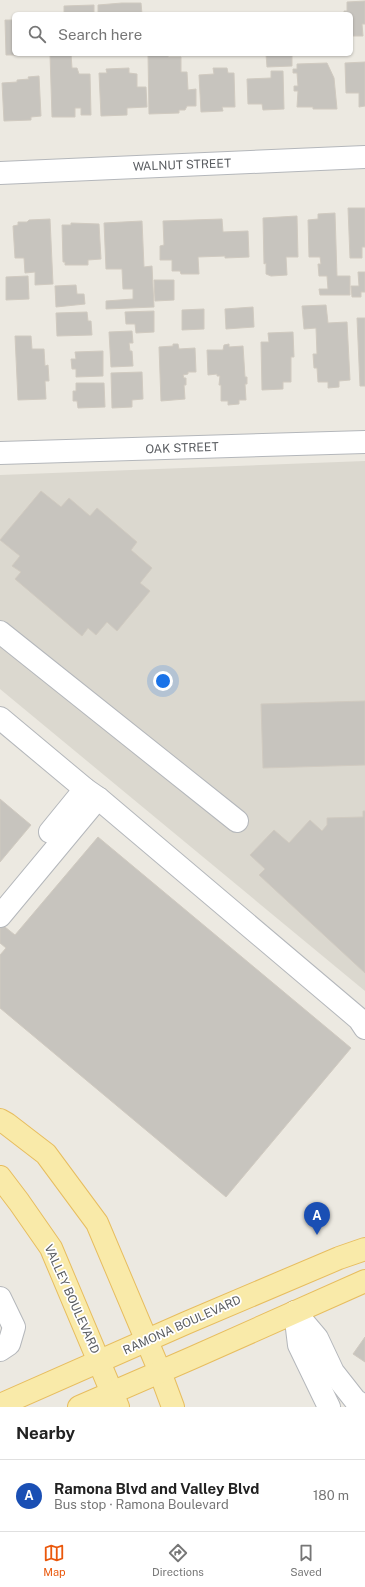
<!DOCTYPE html>
<html lang="en">
<head>
<meta charset="utf-8">
<style>
  :root { --surface:#fff; --page:#f6f6f6; --text:#222; --muted:#767676; --line:#e0e0e0; --accent:#ea580c }
  body { margin:0; font-family:"Public Sans",sans-serif; background:var(--page); color:var(--text) }
  .you { position:absolute; left:163px; top:681px; width:14px; height:14px; margin:-10px; border:3px solid #fff; border-radius:50%; background:#1a73e8; box-shadow:0 0 0 6px #1a73e833 }
  .badge { display:grid; place-items:center; width:26px; height:26px; border-radius:50%; background:var(--accent); color:#fff; font-size:13px; font-weight:700 }
  .pin { position:absolute; translate:-50% -33px; filter:drop-shadow(0 1px 2px #0008) }
  .pin::after { content:''; position:absolute; top:21px; width:14px; height:12px; background:inherit; clip-path:polygon(0 0,100% 0,50% 100%) }
  .list { margin:0; padding:0; list-style:none }
  h2 { display:flex; justify-content:space-between; align-items:center; height:52px; margin:0; padding:0 16px; font-size:17px }
  h2 small { font-size:13px; font-weight:400; color:var(--muted) }
  .list li { display:grid; grid-template-columns:26px 1fr auto; gap:12px; align-items:center; box-sizing:border-box; height:72px; padding:0 16px; border-top:1px solid var(--line) }
  .list b { display:block; font-size:15px; white-space:nowrap }
  .list p { margin:0; font-size:13px; white-space:nowrap; color:var(--muted) }
  .list em { font-size:13px; font-style:normal; color:var(--muted) }
  .icon { flex:none; width:22px; height:22px; fill:none; stroke:currentColor; stroke-width:2; stroke-linecap:round; stroke-linejoin:round }
  .map { position:relative; flex:none; width:365px; height:1407px; overflow:hidden }
  .search { position:absolute; background:var(--surface); box-shadow:0 1px 3px #0004; left:12px; right:12px; top:12px; height:44px; display:flex; align-items:center; gap:10px; box-sizing:border-box; padding:0 14px; border-radius:6px; color:var(--muted); font-size:15px }
  .sheet { height:124px; background:var(--surface) }
  nav { display:flex; justify-content:space-around; align-items:center; box-sizing:border-box; height:56px; border-top:1px solid var(--line); background:var(--surface); font-size:11px; color:var(--muted) }
  nav a { display:grid; justify-items:center; gap:2px }
  nav .on { color:var(--accent) }
  .map>svg:first-child { display:block }
  .education { fill:#dbd8cf }
  .building { fill:#c7c4be; stroke:#d0cac0 }
  .lines { fill:none; stroke-linecap:round; stroke-linejoin:round }
  .minor-casing { stroke:#b4b7bb; stroke-width:24 }
  .major-casing { stroke:#e7bd5f; stroke-width:24 }
  .minor { stroke:#fff; stroke-width:22 }
  .major { stroke:#f9eaa9; stroke-width:22 }
  .labels { text-anchor:middle; dominant-baseline:central; stroke-width:3.5; stroke-linejoin:round; paint-order:stroke }
  .street-label { font-size:12px; fill:#5a5d61; stroke:#fff }
</style>
</head>
<body>
<div class="map">
<svg width="365" height="1407" viewBox="0 0 365 1407">
  <rect width="100%" height="100%" fill="#ece9e1"/>
  <!-- education -->
  <path class="education" d="M365 461V991L0 689V475Z"/>
  <!-- building -->
  <g class="building">
    <path d="M365 1V24H362L363 36H351V14H344V11H347V2Z"/>
    <path d="M122 3H141L142 14H98V5Z"/>
    <path d="M94 5V14H64V6Z"/>
    <path d="M5 20H14V54L18 55H6Z"/>
    <path d="M50 54H71L72 68H77L79 74H90L91 115H81V108H75V117H52Z"/>
    <path d="M148 54H169L168 57H181V72H187L188 90 196 89V106H187L185 110H179V113L149 114Z"/>
    <path d="M266 54H292V66L267 67Z"/>
    <path d="M365 62V106L359 107V93H346L345 63Z"/>
    <path d="M327 63 334 78 337 109H313V107H297L298 91H294V86H298L297 73H293V69H297V64Z"/>
    <path d="M129 68V73L137 74V87H146L147 107 127 108V115L101 116 99 73H107L106 69Z"/>
    <path d="M213 68H227L228 73H234L235 107H222L223 111 201 112 199 75 214 74Z"/>
    <path d="M271 71H283L284 109 263 110 262 104H248L247 79 271 78Z"/>
    <path d="M39 76 41 116 31 117V120L4 121 2 83 17 82V80L29 79 28 77Z"/>
    <path d="M348 208H365V247H362V258H350Z"/>
    <path d="M335 213 337 276H350V295H320L319 289H328L327 276H319L318 264H321L320 257H309L308 220 318 219V214Z"/>
    <path d="M297 216 298 257H286L287 275 271 276 266 274V263L264 264 263 218Z"/>
    <path d="M50 219 53 284 35 285V272L25 273 24 258H15L13 226 18 225V222H27L29 220Z"/>
    <path d="M222 219 223 232 248 231 249 257 225 258V256L198 257 199 274H181L180 271H172V260H160V246L164 245 163 221Z"/>
    <path d="M142 221 144 267 152 266 154 307 106 309V301L133 299V289H123L122 269H106L104 223Z"/>
    <path d="M71 223 99 224 101 259 88 260V265H65V262H63L62 225H71Z"/>
    <path d="M358 272H365V292H361V297H352L351 286H359Z"/>
    <path d="M28 276 29 299 6 300V277Z"/>
    <path d="M154 280H174V300L155 301Z"/>
    <path d="M76 285 77 294H84L85 304 56 307 55 286Z"/>
    <path d="M326 305 328 323 347 322 350 380 339 381V387L328 388V382H318L317 368H314L313 354H317L316 328 304 329 302 306Z"/>
    <path d="M253 307 254 327 226 329 225 309Z"/>
    <path d="M204 309V329L182 330V310Z"/>
    <path d="M154 311V332L136 333 135 324H126L125 312Z"/>
    <path d="M87 312 88 321H91L92 335 57 336 56 313Z"/>
    <path d="M357 318H365V386H360Z"/>
    <path d="M132 331 133 343H129L130 351H132L133 366 111 367 109 332Z"/>
    <path d="M293 332 294 357H291V382H283V389L262 390 261 342H269L268 333Z"/>
    <path d="M15 336H31L32 349H44L45 366 48 365 49 381H45L46 399 18 400Z"/>
    <path d="M173 344H178L179 349 195 348 196 372H188V374L183 375 184 378H186V385H184L185 399 161 401 159 347 173 346Z"/>
    <path d="M229 344V347L243 346 245 377H247V384H245L246 400H239V404L228 405V401H221V385H219L220 376H217V374L208 375 207 350H223L224 345Z"/>
    <path d="M103 351V376L76 377V369H72L71 359H76L75 352Z"/>
    <path d="M142 372 143 399 132 400V407L112 408 111 373Z"/>
    <path d="M76 383H104L105 407 78 408 77 401H73V391H76Z"/>
    <path d="M41 491 61 507 69 498 90 516 97 508 137 542 131 550 152 568 140 583 150 591 117 631 107 622 96 635 88 628 82 636 15 579 21 572 12 566 20 556 0 540Z"/>
    <path d="M365 701V765L263 768 261 704Z"/>
    <path d="M0 799 31 825 0 862Z"/>
    <path d="M363 811H365V973L259 875 265 869 250 855 274 830 289 843 310 820 322 831 327 825V818L363 817Z"/>
    <path d="M98 837 351 1048 226 1197 0 1008V955L6 948 0 943V923L15 935Z"/>
    <path d="M365 1337V1362L353 1354Z"/>
  </g>
  <g class="lines">
    <!-- minor casing -->
    <g class="minor-casing">
      <g id="minor">
        <path d="M0 173 365 157"/>
        <path d="M0 453 365 442"/>
        <path d="M0 632 237 821"/>
        <path d="M0 718 85 789 98 798 359 1019 365 1028"/>
        <path d="M50 832 85 789"/>
        <path d="M0 916 98 798"/>
        <path d="M0 1298 14 1327 9 1344 0 1350"/>
        <path d="M295 1312 317 1338 333 1372 355 1400 365 1407"/>
        <path d="M295 1312 299 1345 329 1407"/>
      </g>
    </g>
    <!-- major casing -->
    <g class="major-casing">
      <g id="major">
        <path d="M0 1120 7 1124 46 1154 97 1223 160 1372 173 1407"/>
        <path d="M0 1177 19 1202 51 1248 118 1407"/>
        <path d="M0 1405 186 1323 339 1258 365 1249"/>
        <path d="M79 1407 192 1358 365 1281"/>
      </g>
    </g>
    <!-- minor -->
    <use href="#minor" class="minor"/>
    <!-- major -->
    <use href="#major" class="major"/>
  </g>
  <g class="labels">
    <!-- street labels -->
    <g class="street-label">
      <text transform="translate(182 165) rotate(-2)">WALNUT STREET</text>
      <text transform="translate(182 448) rotate(-2)">OAK STREET</text>
      <text transform="translate(72 1299) rotate(66)">VALLEY BOULEVARD</text>
      <text transform="translate(182 1325) rotate(-24)">RAMONA BOULEVARD</text>
    </g>
  </g>
</svg>
<div class="you"></div>
<div class="pin badge" style="left:317px;top:1235px;background:#1a4fb4">A</div>
<div class="search"><svg class="icon" aria-label="search" viewBox="0 0 24 24"><circle cx="10" cy="10" r="6"/><path d="M15 15l6 6"/></svg>Search here</div>
</div>
<section class="sheet">
<h2>Nearby<small></small></h2>
<ul class="list">
<li><span class="badge" style="background:#1a4fb4">A</span><div><b>Ramona Blvd and Valley Blvd</b><p>Bus stop · Ramona Boulevard</p></div><em>180 m</em></li>
</ul>
</section>
<nav>
<a class="on"><svg class="icon" aria-label="map" viewBox="0 0 24 24"><path d="M3 6l6-2 6 2 6-2v14l-6 2-6-2-6 2zM9 4v14M15 6v14"/></svg>Map</a>
<a><svg class="icon" aria-label="directions" viewBox="0 0 24 24"><path d="M12 3l9 9-9 9-9-9zM9 14v-3h6M13 9l2 2-2 2"/></svg>Directions</a>
<a><svg class="icon" aria-label="saved" viewBox="0 0 24 24"><path d="M7 4h10v16l-5-4-5 4z"/></svg>Saved</a>
</nav>
</body>
</html>
